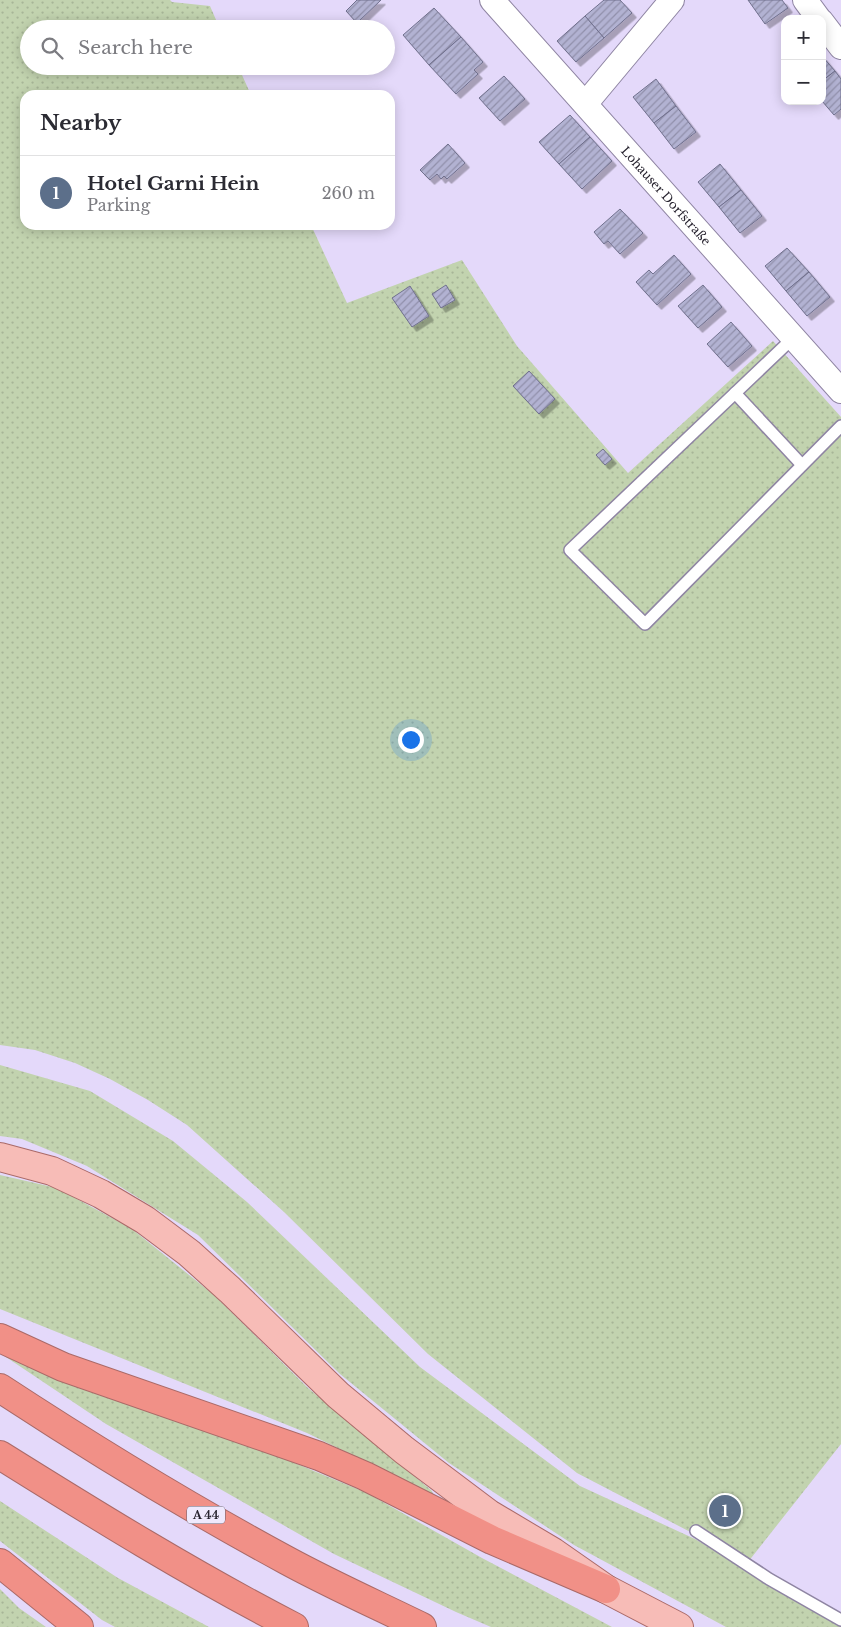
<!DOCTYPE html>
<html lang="en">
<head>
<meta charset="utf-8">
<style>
  :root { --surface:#fff; --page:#f2f2f3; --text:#2b2b33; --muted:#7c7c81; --line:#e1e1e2; --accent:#db2777 }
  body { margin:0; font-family:"Libre Baskerville",serif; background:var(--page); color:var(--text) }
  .controls { position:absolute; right:15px; top:15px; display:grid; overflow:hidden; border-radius:10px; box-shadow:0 2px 12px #0003 }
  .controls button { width:45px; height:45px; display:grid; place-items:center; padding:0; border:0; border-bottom:1px solid var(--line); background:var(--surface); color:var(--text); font:25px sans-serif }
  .you { position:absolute; left:410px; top:739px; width:18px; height:18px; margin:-12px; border:4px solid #fff; border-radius:50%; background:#1a73e8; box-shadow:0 0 0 8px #1a73e833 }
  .badge { display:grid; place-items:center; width:32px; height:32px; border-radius:50%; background:var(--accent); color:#fff; font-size:16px; font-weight:700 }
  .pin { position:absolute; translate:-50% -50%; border:2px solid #fff; box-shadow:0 1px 5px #0006 }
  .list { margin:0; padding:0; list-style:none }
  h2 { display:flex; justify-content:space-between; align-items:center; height:65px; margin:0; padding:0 20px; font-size:21px }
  h2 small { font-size:16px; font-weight:400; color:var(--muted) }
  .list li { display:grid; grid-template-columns:32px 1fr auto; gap:15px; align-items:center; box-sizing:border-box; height:75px; padding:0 20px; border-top:1px solid var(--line) }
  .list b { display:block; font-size:19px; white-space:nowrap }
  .list p { margin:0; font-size:16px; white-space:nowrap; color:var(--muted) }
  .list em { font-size:16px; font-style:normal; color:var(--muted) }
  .icon { flex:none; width:28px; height:28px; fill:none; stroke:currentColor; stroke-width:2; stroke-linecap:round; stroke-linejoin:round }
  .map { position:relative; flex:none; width:841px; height:1627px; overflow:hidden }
  .search { position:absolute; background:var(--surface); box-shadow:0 2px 12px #0003; left:20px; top:20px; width:375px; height:55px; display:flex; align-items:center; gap:12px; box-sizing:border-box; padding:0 18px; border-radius:28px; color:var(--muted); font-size:19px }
  .panel { position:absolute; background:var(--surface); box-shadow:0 2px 12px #0003; left:20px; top:90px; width:375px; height:140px; border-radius:15px }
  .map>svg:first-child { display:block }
  .grass { fill:url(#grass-dots) }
  .building { fill:url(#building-hatch); stroke:#70708d; filter:url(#shadow) }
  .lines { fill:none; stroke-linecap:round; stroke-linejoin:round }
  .lane-casing { stroke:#8f85a3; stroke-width:14 }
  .street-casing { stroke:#8f85a3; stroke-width:26 }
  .primary-casing { stroke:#aa6a68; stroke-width:30 }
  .highway-casing { stroke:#aa6a68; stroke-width:30 }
  .lane { stroke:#fff; stroke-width:11 }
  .street { stroke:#fff; stroke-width:24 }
  .primary { stroke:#f7bcb7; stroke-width:28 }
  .highway { stroke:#f19087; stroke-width:28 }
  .labels { text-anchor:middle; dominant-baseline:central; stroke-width:4; stroke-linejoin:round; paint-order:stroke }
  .shield { fill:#efe9fd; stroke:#635e6d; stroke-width:1 }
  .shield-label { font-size:11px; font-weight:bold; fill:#27232f }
  .street-label { font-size:12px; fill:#27232f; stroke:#efe9fd }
</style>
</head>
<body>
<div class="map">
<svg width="841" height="1627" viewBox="0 0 841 1627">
  <defs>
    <pattern id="grass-dots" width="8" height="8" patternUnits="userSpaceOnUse" patternTransform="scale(1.25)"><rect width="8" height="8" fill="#c2d3af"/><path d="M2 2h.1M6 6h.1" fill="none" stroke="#a7b597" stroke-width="1.8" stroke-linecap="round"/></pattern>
    <pattern id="building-hatch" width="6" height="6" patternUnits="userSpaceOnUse" patternTransform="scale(1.25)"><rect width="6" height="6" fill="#b2b2d2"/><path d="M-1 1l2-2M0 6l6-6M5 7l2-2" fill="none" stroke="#9190ab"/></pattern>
    <filter id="shadow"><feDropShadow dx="4.5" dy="4.5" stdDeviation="0" flood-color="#0004"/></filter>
  </defs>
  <rect width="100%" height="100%" fill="#e4d9fa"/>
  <!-- grass -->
  <g class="grass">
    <path d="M0 0H170L172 2 210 6 220 29H29V66H238L251 95H25V225H311L347 303 462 260 517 346 628 473 773 341 841 417V1444L748 1562 577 1473 428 1354 284 1212 187 1125 148 1100 110 1079 75 1063 35 1050 0 1045Z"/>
    <path d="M0 1065 90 1091 173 1141 247 1202 420 1367 580 1486 695 1539 841 1625V1627H726L574 1545 449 1463 340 1374 198 1235 87 1166 22 1139 0 1136Z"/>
    <path d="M0 1175 57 1188 132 1229 214 1295 308 1388 431 1490 434 1495 307 1433 0 1309Z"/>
    <path d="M0 1353 256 1447 367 1493 482 1558 612 1627H491L456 1612 334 1554 106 1424Z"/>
    <path d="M0 1501 118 1578 209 1627H115L102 1620 0 1541Z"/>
    <path d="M0 1589 19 1608 46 1627H0Z"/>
  </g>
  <!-- building -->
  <g class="building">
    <path d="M357 0H381L357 23 346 11Z"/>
    <path d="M604 0H620L632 13 604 38 585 16Z"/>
    <path d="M748 0H782L788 8 765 24Z"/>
    <path d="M434 8 461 37 429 65 403 35Z"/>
    <path d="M585 16 604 38 576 62 557 41Z"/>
    <path d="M461 37 483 62 474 70 478 74 456 94 429 65Z"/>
    <path d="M822 56 835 71 822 81Z"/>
    <path d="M835 71 841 79V109L834 115 822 101V81Z"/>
    <path d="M504 76 525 99 500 121 479 98Z"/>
    <path d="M656 79 676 106 654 123 633 97Z"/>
    <path d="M676 106 696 132 674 149 654 123Z"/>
    <path d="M570 115 590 137 559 164 539 142Z"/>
    <path d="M590 137 612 161 582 189 559 164Z"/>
    <path d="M448 144 465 163 447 179 444 176 441 179 437 174 430 180 420 170Z"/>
    <path d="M720 164 741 190 719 207 698 182Z"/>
    <path d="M741 190 762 216 740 233 719 207Z"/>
    <path d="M620 209 643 233 620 254 608 241 604 244 594 232Z"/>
    <path d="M787 248 809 272 786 291 765 266Z"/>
    <path d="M674 255 691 274 657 305 636 282 649 270 653 274Z"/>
    <path d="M809 272 830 297 807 316 786 291Z"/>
    <path d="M446 285 455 300 441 308 432 294Z"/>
    <path d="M703 285 722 307 698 328 678 306Z"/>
    <path d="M410 286 429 316 412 327 392 298Z"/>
    <path d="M731 322 752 346 728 367 707 344Z"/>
    <path d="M529 371 555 399 539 414 513 386Z"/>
    <path d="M603 449 612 459 605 465 596 455Z"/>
  </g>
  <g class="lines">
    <!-- lane casing -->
    <g class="lane-casing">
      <g id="lane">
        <path d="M793 338 570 550 645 624 841 426"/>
        <path d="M735 393 802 465"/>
        <path d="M696 1531 769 1579 841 1620"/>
      </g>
    </g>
    <!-- street casing -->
    <g class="street-casing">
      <g id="street">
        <path id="s1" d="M492 0 841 391"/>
        <path d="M805 0 819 19"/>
        <path d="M822 22 841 47"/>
        <path d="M586 103 672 0"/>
      </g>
    </g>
    <!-- primary casing -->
    <g class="primary-casing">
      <path id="primary" d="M0 1157 52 1171 101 1194 145 1220 189 1253 230 1290 338 1395 404 1450 489 1514 553 1552 606 1589 679 1627"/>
    </g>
    <!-- highway casing -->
    <g class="highway-casing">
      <g id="highway">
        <path d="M0 1338 63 1367 319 1456 365 1476 492 1540 606 1589"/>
        <path d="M0 1388C93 1449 188 1507 286 1560 330 1584 377 1605 422 1627"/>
        <path d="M0 1455C96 1515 193 1575 294 1627"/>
        <path d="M0 1563 79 1627"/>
      </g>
    </g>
    <!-- lane -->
    <use href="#lane" class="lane"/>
    <!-- street -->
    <use href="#street" class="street"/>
    <!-- primary -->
    <use href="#primary" class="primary"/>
    <!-- highway -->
    <use href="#highway" class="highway"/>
  </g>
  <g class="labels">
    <!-- shield labels -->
    <rect class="shield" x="187" y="1506.5" width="38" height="17" rx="4"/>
    <g class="shield-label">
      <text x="206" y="1515">A 44</text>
    </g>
    <!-- street labels -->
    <g class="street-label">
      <text stroke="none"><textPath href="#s1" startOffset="262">Lohauser Dorfstraße</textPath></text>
    </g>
  </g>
</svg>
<div class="controls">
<button>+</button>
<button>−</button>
</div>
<div class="you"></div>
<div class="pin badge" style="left:725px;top:1511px;background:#5c6f8a">1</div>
<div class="search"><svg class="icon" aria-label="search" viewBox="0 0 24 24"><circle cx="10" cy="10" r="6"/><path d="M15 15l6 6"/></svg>Search here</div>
<section class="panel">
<h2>Nearby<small></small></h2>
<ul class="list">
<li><span class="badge" style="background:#5c6f8a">1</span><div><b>Hotel Garni Hein</b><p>Parking</p></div><em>260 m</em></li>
</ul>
</section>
</div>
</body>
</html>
